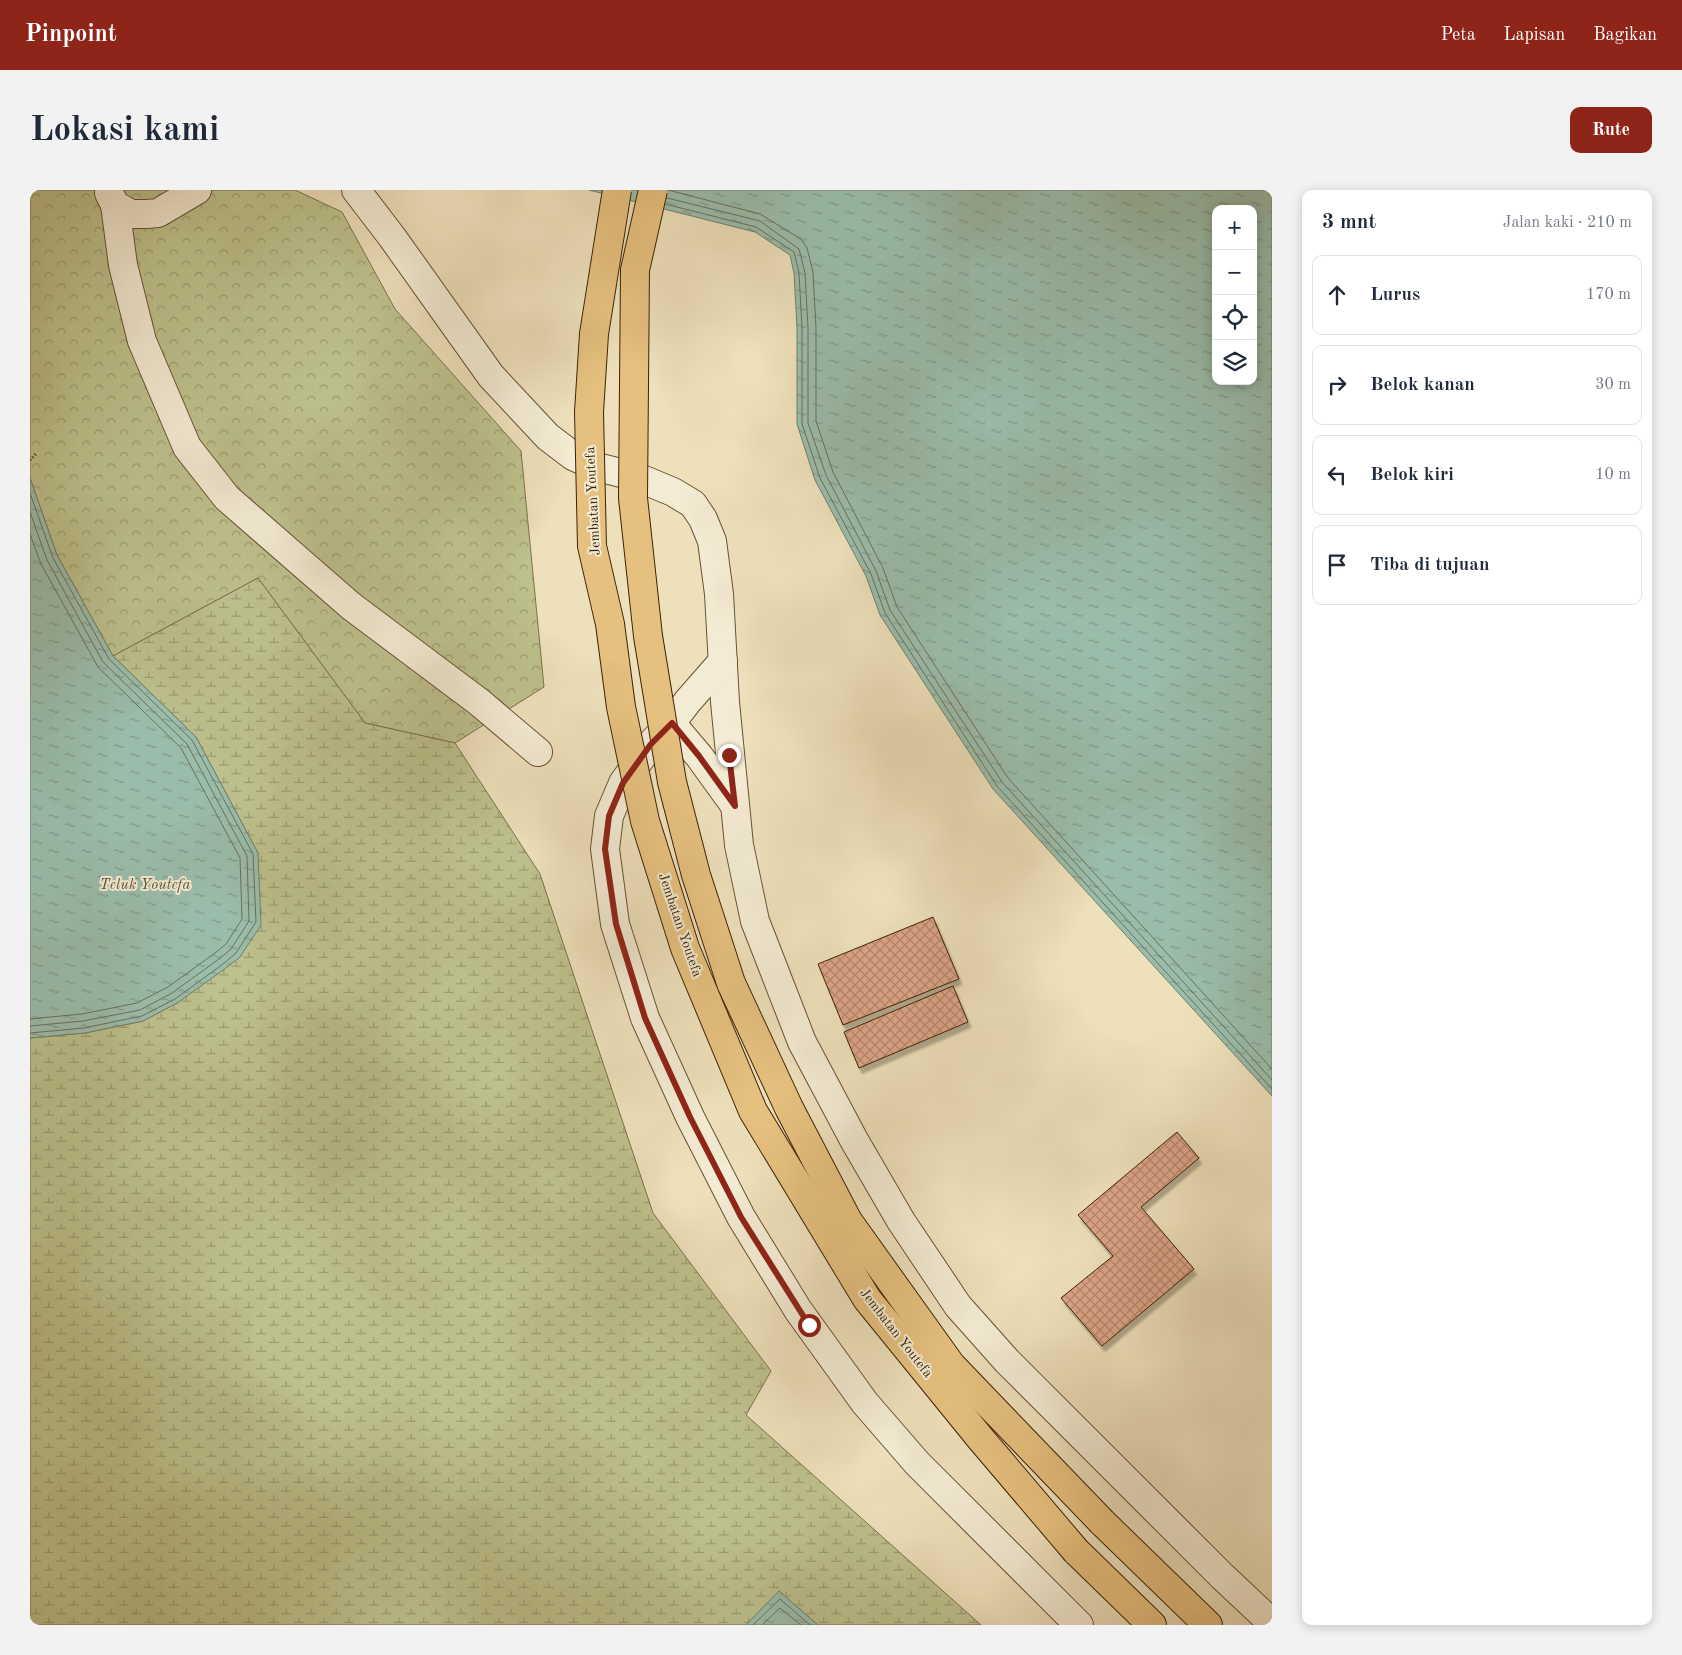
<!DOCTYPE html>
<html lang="id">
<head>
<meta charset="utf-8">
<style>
  :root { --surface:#fff; --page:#f2f2f3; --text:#1f2937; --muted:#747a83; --line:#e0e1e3; --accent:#8f2418 }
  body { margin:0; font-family:"Old Standard TT",serif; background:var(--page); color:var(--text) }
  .controls { position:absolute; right:15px; top:15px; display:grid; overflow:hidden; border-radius:10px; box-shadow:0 2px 12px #0003 }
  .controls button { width:45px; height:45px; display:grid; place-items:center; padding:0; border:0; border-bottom:1px solid var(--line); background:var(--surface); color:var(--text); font:25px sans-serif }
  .stop { position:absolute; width:15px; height:15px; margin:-11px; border:4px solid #8f2418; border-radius:50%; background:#fff }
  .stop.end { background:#8f2418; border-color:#fff; box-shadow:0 1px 5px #0008 }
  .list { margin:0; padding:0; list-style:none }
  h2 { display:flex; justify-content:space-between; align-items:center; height:65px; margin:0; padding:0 20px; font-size:21px }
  h2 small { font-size:16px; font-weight:400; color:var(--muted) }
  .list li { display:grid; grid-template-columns:32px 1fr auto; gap:15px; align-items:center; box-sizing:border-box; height:80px; margin:0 10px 10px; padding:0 10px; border:1px solid var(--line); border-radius:10px }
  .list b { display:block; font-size:19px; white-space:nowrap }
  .list em { font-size:16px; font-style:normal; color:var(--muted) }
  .icon { flex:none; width:28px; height:28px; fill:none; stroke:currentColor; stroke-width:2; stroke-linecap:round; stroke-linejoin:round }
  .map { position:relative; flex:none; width:1242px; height:1435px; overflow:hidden; border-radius:10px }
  header { display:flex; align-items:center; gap:30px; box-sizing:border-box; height:70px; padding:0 25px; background:var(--accent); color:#fff }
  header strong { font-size:24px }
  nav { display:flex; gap:28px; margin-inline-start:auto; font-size:18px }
  .intro { display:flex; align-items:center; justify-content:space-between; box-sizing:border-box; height:120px; padding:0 30px }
  h1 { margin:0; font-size:35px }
  .button { padding:12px 22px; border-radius:10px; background:var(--accent); color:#fff; font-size:18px; font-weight:700 }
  main { display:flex; gap:30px; padding:0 30px }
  aside { flex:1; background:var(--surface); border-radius:10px; box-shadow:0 2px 12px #0003 }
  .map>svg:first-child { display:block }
  .forest { fill:url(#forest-crowns); stroke:#7c7149 }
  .wetland { fill:url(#wetland-marsh); stroke:#7c7149 }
  .water { fill:url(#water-ripples); stroke:#747f69; fill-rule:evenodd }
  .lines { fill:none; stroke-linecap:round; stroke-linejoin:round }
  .shore { stroke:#6b6f58; stroke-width:1 }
  .building { fill:url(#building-cross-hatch); stroke:#3c2105; filter:url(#shadow) }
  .street-casing { stroke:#685132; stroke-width:30 }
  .highway-casing { stroke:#3c2105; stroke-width:30 }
  .path { stroke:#3c2105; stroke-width:3; stroke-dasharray:1 2.5; stroke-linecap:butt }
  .street { stroke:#f3ebd3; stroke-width:28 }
  .highway { stroke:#e6c07e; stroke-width:28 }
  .highway-bridge-casing { stroke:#3c2105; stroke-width:30; stroke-linecap:butt }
  .highway-bridge { stroke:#e6c07e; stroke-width:28 }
  .route { stroke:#8f2418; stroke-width:6 }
  .labels { text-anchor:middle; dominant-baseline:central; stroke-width:4; stroke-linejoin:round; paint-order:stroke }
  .street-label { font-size:14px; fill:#3c2105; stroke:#f3ebd3 }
  .water-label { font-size:15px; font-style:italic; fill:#585037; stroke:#f3ebd3 }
</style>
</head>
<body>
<header>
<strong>Pinpoint</strong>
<nav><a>Peta</a><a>Lapisan</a><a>Bagikan</a></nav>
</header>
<div class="intro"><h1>Lokasi kami</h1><a class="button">Rute</a></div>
<main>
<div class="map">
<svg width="1242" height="1435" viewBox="0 0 1242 1435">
  <defs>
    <pattern id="forest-crowns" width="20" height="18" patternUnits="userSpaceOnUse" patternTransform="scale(1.25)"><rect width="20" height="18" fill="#bdc18d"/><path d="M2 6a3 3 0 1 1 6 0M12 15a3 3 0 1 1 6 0" fill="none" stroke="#9b9c71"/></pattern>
    <pattern id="wetland-marsh" width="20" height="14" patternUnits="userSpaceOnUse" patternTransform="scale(1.25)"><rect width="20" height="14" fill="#bdc18d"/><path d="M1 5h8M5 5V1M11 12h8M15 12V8" fill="none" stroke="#9b9c71"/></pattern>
    <pattern id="water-ripples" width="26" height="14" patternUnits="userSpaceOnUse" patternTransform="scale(1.25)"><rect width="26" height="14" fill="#9abdab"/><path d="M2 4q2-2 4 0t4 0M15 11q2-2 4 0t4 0" fill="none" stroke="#7f9989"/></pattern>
    <pattern id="building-cross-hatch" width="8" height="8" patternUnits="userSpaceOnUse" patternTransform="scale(1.25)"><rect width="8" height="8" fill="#dca486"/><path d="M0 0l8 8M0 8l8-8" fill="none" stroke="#b4856c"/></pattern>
    <filter id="shadow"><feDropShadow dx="3" dy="5.5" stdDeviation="1" flood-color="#0004"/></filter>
  </defs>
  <rect width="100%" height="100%" fill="#ede0bb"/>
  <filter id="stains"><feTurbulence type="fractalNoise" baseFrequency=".004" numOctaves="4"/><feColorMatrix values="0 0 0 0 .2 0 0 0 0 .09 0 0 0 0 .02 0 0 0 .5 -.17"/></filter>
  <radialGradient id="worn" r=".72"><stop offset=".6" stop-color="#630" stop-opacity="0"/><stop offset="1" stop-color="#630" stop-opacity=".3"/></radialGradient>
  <!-- forest -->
  <path class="forest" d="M0 0H265L312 22 365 119 491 261 514 497 425 553 335 533 228 388 83 466 27 365 0 288Z"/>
  <!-- wetland -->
  <path class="wetland" d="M228 388 335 533 425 553 510 684 623 1023 741 1181 716 1225 951 1435H788L749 1402 716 1435H0V848L55 843 113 831 147 813 210 767 228 663 166 547 83 466Z"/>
  <!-- water -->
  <g class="water">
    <path d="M559 0H1242V906L963 599 850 425 836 386 785 290 767 234V138L764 83 760 65 725 42ZM1186 19H1223V191H1186Z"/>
    <path d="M0 288 27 365 83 466 166 547 228 663 231 735 210 767 196 778 147 813 113 831 55 843 0 848Z"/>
    <path d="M749 1401 788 1435H716Z"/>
  </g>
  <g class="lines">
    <!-- shore -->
    <g class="shore">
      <path d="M638 0 730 24 771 49 777 58 783 82 786 138V231L803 282 853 378 867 417 978 588 1242 879"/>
      <path d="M637 8 730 31 769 59 775 83 778 138V233L796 285 846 381 860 420 972 592 1242 890"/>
      <path d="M635 14 726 37 764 62 769 83 772 138V234L790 288 841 384 855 423 967 596 1242 899"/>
      <path d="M0 303 23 368 79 469 162 550 223 664 226 732 206 763 193 774 145 809 112 826 54 838 0 843"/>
      <path d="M0 322 17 370 73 472 157 554 217 666 219 731 201 759 189 769 142 803 110 820 53 831 0 836"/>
      <path d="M0 344 11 374 68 477 151 558 210 668 212 729 196 754 185 763 138 797 107 813 52 824 0 829"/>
      <path d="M723 1435 750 1409 780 1435"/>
      <path d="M732 1435 750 1418 771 1435"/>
    </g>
  </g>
  <!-- building -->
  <g class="building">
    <path d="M903 727 929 789 813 835 788 774Z"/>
    <path d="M923 796 938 832 829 878 814 842Z"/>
    <path d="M1147 942 1169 968 1111 1017 1164 1079 1072 1156 1031 1108 1083 1066 1048 1025Z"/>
  </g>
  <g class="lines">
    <!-- street casing -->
    <g class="street-casing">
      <g id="street">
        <path d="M326 0 362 47 461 186 518 247 543 266 567 277 607 287 643 302 663 314 673 329 682 351 689 404 695 512 709 655 725 731 772 852 824 950 871 1031 928 1116 977 1171 1192 1386 1242 1433"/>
        <path d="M79 3 85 15 101 24H117L128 23 167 0"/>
        <path d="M85 15 93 75 112 151 157 257 197 308 321 416 449 512 508 562"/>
        <path d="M693 471 658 511 641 533 621 554 593 593 579 626 575 659 585 734 615 828 660 927 711 1027 768 1120 835 1213 887 1273 1049 1435"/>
        <path d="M641 533 669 566 703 613"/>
      </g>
    </g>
    <!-- highway casing -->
    <g class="highway-casing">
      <g id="highway">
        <path d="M1072 1332 1178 1435"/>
        <path d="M1046 1361 1122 1435"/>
      </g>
    </g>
    <!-- path -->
    <path class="path" d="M0 270 7 263"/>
    <!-- street -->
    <use href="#street" class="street"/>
    <!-- highway -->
    <use href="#highway" class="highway"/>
    <!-- highway-bridge casing -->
    <g class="highway-bridge-casing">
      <g id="highway-bridge">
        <path d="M587 0 564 144 559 222 562 356 580 434 591 517 615 631 655 758 723 921 837 1109 950 1248 1046 1361"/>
        <path d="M623 0 605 80 603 308 618 446 642 592 666 685 701 793 759 918 818 1031 921 1175 1072 1332"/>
      </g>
    </g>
    <!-- highway-bridge -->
    <use href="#highway-bridge" class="highway-bridge"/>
  </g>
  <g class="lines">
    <!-- route -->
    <path class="route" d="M699 565 705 616 669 566 642 533 621 554 593 593 579 626 575 659 586 734 615 828 660 927 711 1027 779 1135"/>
  </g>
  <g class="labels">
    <!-- street labels -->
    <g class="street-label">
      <text transform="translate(563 311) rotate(-93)">Jembatan Youtefa</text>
      <text transform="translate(650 735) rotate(71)">Jembatan Youtefa</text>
      <text transform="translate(866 1143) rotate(52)">Jembatan Youtefa</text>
    </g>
    <!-- water labels -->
    <g class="water-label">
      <text x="115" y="695">Teluk Youtefa</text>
    </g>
  </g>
  <rect width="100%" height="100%" filter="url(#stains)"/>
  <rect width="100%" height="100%" fill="url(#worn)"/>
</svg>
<div class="controls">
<button>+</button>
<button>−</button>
<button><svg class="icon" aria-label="locate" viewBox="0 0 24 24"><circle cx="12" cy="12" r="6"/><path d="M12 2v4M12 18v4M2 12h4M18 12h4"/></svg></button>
<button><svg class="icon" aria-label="layers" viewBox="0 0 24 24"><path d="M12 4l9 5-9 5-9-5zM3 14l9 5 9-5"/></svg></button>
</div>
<div class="stop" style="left:779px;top:1135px"></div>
<div class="stop end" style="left:699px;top:565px"></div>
</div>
<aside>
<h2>3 mnt<small>Jalan kaki · 210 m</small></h2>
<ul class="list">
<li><svg class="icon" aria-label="ahead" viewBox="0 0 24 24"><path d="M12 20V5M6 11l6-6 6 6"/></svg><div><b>Lurus</b></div><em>170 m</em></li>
<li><svg class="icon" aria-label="right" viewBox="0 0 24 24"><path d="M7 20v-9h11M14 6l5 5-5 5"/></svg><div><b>Belok kanan</b></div><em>30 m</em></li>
<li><svg class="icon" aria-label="left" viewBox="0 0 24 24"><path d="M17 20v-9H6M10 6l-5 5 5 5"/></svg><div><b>Belok kiri</b></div><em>10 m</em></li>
<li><svg class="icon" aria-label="arrive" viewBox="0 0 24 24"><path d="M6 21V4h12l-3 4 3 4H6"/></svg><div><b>Tiba di tujuan</b></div></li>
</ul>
</aside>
</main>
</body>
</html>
